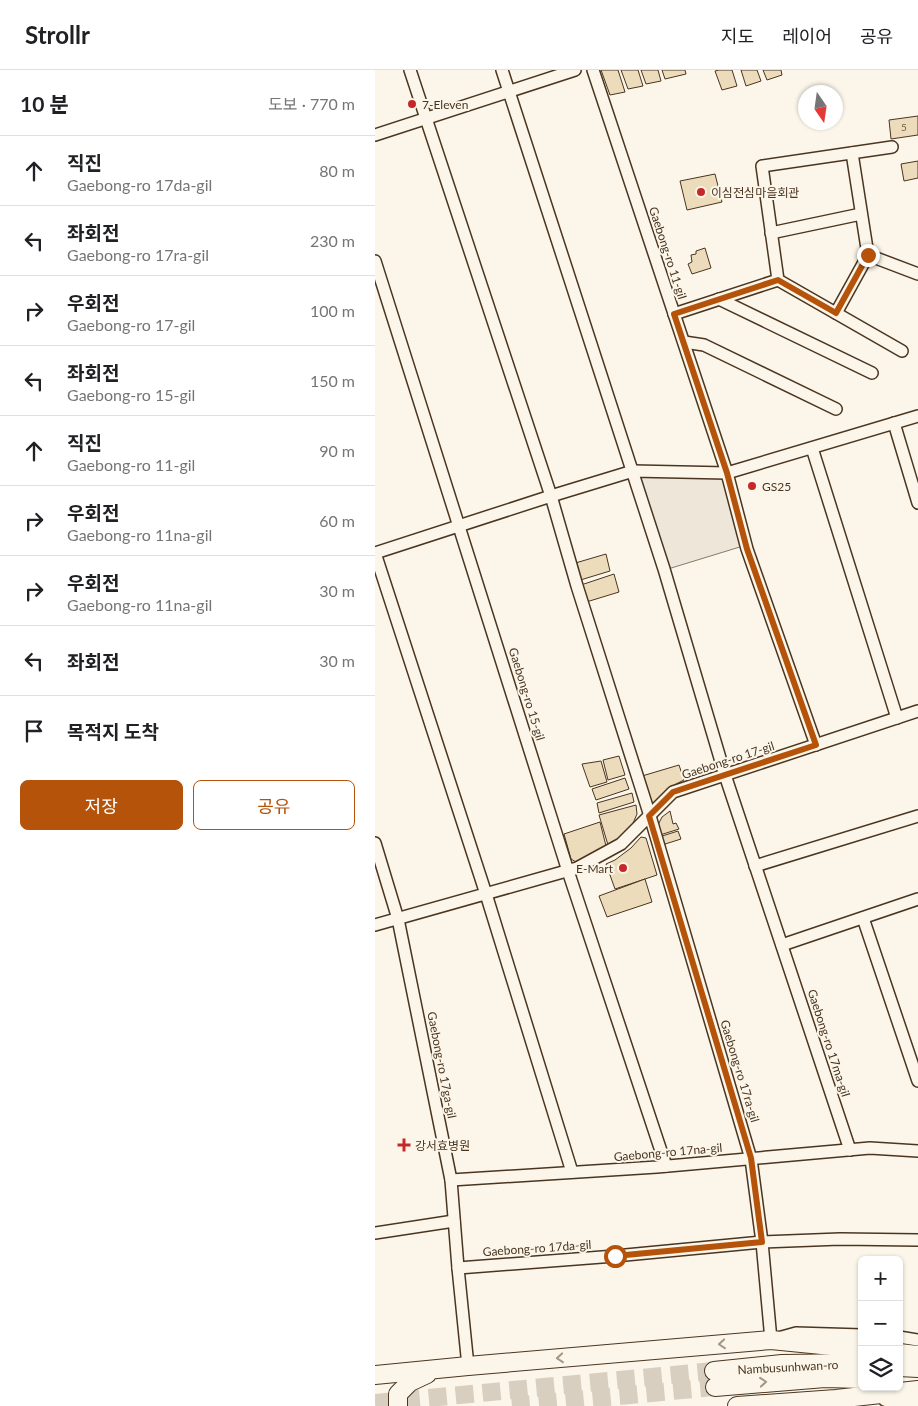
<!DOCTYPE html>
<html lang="ko">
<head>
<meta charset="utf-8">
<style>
  :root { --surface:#fff; --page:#f6f6f6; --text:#202124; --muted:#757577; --line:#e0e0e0; --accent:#b45309 }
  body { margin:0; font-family:Lato,"Noto Sans KR",sans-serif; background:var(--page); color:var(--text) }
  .controls { position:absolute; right:15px; bottom:15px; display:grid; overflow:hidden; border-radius:8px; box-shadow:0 1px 4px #0004 }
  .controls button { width:45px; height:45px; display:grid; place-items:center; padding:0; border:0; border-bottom:1px solid var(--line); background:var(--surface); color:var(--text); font:25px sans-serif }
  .compass { position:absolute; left:423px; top:15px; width:45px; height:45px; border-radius:50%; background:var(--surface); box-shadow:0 1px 4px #0004; rotate:167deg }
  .stop { position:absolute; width:15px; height:15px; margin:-11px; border:4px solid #b45309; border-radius:50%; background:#fff }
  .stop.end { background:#b45309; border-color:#fff; box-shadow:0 1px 5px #0008 }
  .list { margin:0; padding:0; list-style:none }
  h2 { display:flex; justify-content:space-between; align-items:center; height:65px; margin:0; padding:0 20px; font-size:21px }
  h2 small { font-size:16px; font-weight:400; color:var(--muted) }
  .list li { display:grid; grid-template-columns:32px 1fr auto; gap:15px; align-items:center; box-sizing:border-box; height:70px; padding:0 20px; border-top:1px solid var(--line) }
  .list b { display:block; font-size:19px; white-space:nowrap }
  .list p { margin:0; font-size:16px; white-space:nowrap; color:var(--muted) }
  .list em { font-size:16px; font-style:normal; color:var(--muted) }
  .actions { display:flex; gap:10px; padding:15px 20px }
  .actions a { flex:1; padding:11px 0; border:1px solid var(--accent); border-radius:8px; text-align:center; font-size:18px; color:var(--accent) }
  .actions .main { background:var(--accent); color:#fff }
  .icon { flex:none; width:28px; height:28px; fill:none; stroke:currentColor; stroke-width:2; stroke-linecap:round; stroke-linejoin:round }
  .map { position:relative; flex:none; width:543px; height:1336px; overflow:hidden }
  header { display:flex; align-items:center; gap:30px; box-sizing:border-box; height:70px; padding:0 25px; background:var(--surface); border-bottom:1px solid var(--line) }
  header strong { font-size:24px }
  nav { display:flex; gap:28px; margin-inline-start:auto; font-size:18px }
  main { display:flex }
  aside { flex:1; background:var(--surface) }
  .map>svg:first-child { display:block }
  .green { fill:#ede6d9; stroke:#887966 }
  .building { fill:#ecdcbc; stroke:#4a3520 }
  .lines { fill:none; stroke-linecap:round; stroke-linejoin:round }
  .primary-tunnel { stroke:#d8cfc1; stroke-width:18; stroke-dasharray:18 9; stroke-linecap:butt }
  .minor-casing { stroke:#4a3520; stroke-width:14 }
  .secondary-casing { stroke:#4a3520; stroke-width:19 }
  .primary-casing { stroke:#4a3520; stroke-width:20 }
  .minor { stroke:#fbf6e9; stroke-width:11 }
  .secondary { stroke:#fbf6e9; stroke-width:16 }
  .primary { stroke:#fbf6e9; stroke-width:18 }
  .oneway { stroke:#a29684 }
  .route { stroke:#b45309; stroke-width:6 }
  .poi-dot { fill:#c62828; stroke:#fbf6e9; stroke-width:2 }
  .labels { text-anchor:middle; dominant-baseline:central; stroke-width:4; stroke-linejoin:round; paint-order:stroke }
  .number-label { font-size:10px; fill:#725f47 }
  .poi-label { font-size:12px; fill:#4a3520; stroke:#fbf6e9; text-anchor:start }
  .street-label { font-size:12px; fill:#4a3520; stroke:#fbf6e9 }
</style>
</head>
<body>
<header>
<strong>Strollr</strong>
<nav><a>지도</a><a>레이어</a><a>공유</a></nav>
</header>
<main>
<aside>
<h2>10 분<small>도보 · 770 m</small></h2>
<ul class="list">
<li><svg class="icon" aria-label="ahead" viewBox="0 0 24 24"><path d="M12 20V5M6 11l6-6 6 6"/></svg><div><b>직진</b><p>Gaebong-ro 17da-gil</p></div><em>80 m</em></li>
<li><svg class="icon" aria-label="left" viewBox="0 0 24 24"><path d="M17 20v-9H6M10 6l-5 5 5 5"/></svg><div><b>좌회전</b><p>Gaebong-ro 17ra-gil</p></div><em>230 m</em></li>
<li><svg class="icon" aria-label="right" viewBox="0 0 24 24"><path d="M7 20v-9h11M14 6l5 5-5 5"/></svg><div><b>우회전</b><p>Gaebong-ro 17-gil</p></div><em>100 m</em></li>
<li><svg class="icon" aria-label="left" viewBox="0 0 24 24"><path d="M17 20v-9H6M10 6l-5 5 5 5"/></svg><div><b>좌회전</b><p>Gaebong-ro 15-gil</p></div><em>150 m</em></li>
<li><svg class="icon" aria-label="ahead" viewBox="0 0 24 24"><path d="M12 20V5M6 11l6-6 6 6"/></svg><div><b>직진</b><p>Gaebong-ro 11-gil</p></div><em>90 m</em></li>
<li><svg class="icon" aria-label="right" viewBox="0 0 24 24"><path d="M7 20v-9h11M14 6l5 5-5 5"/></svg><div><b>우회전</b><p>Gaebong-ro 11na-gil</p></div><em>60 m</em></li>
<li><svg class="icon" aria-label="right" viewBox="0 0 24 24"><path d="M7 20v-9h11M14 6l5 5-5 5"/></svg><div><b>우회전</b><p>Gaebong-ro 11na-gil</p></div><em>30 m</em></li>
<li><svg class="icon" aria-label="left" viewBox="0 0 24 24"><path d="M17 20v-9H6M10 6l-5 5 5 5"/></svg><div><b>좌회전</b></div><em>30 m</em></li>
<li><svg class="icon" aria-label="arrive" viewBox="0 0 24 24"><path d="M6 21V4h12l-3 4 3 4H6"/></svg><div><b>목적지 도착</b></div></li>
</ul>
<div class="actions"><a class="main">저장</a><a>공유</a></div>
</aside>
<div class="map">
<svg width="543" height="1336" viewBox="0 0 543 1336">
  <rect width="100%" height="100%" fill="#fbf6e9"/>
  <!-- green -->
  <path class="green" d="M262 405 350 408 368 476 293 499Z"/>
  <!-- building -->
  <g class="building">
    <path d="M226 0H243L250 22 235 25Z"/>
    <path d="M246 0H263L268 16 253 19Z"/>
    <path d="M266 0H283L286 11 271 14Z"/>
    <path d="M287 0H310L311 4 290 9Z"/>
    <path d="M344 0H357L362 16 347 20 340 1Z"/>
    <path d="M366 0H382L386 11 371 16Z"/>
    <path d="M388 0H406L407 5 392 10Z"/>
    <path d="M543 46V65L516 69 514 50Z"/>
    <path d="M543 91V108L529 111 526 94Z"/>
    <path d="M340 104 347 132 312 140 305 111Z"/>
    <path d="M330 178 336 198 317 204 313 194 317 192 316 185 321 184V181Z"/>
    <path d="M231 484 235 501 202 511 197 494Z"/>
    <path d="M239 504 244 522 208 533 203 516Z"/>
    <path d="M244 686 250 705 233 710 228 690Z"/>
    <path d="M226 691 232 712 215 717 207 694Z"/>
    <path d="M304 695 309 710 301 714 276 736 267 706Z"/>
    <path d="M250 708 254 719 221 730 217 719Z"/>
    <path d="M257 723 259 732 224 743 222 733Z"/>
    <path d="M261 735 262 744 256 758 242 771 233 775 224 745Z"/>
    <path d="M295 741 298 754 301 753 304 759 285 765 283 755 287 747Z"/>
    <path d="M225 752 231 776 201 792 196 789 189 764Z"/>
    <path d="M303 761 306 769 287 775 284 767Z"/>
    <path d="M266 767 271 768 282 805 240 819 231 794 240 790 256 778Z"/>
    <path d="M270 809 277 832 232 847 224 826Z"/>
  </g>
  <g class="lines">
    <!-- primary-tunnel -->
    <g class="primary-tunnel">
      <path d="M0 1333 339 1301"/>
      <path d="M137 1336 340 1317"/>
    </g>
    <!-- minor casing -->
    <g class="minor-casing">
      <g id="minor">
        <path d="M35 0 176 426 202 516 275 746 376 1089 387 1172 396 1270 421 1263 487 1265"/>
        <path d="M127 0 289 499 350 705 475 1080"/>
        <path d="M218 0 352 403 372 479 441 675"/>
        <path d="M0 65 200 0"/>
        <path d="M477 83 493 185"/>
        <path d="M396 163 486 144"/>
        <path d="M493 185 543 204"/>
        <path d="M0 191 193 801 291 1096"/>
        <path d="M403 210 527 281"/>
        <path d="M344 229 497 303"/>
        <path d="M461 243 493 185"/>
        <path d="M299 244 403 210 387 96 517 77"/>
        <path d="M309 272 329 275 461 339"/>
        <path d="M519 353 543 433"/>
        <path d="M437 378 522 648"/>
        <path d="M0 483 111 824 197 1102"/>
        <path d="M0 483 176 426 258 401 352 403 543 346"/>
        <path d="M0 773 23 849 76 1110 83 1198 93 1296"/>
        <path d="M380 796 543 746"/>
        <path d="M488 848 543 1011"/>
        <path d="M0 855 202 798 246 774 298 722 543 641"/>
        <path d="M407 875 543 829"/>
        <path d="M76 1110 282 1097 495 1078 543 1081"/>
        <path d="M0 1163 79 1151"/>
        <path d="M83 1198 240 1186 387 1172 465 1169 543 1170"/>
        <path d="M524 1267 543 1270"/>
      </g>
    </g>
    <!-- secondary casing -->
    <g class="secondary-casing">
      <path id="secondary" d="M511 1328 543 1333"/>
    </g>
    <!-- primary casing -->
    <g class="primary-casing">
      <g id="primary">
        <path d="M524 1283 543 1285"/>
        <path d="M524 1297 543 1298"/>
        <path d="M339 1301 407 1294 487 1293"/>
        <path d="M0 1305 93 1296 396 1270 487 1279"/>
        <path d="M340 1317 450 1308 487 1309"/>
        <path d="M23 1336V1324L35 1312 52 1304"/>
        <path d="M362 1336 461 1329 543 1320"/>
      </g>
    </g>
    <!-- minor -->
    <use href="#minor" class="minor"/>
    <!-- secondary -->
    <use href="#secondary" class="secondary"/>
    <!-- primary -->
    <use href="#primary" class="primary"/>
  </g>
  <!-- one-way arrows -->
  <defs><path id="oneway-chevron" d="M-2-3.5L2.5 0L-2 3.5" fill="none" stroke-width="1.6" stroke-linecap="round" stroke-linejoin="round" transform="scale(1.25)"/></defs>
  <g class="oneway">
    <use href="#oneway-chevron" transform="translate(347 1274) rotate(175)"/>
    <use href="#oneway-chevron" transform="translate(185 1288) rotate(175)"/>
    <use href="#oneway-chevron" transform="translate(388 1312) rotate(-5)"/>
  </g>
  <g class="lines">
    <!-- route -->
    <path class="route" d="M240 1186 387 1172 376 1088 274 746 298 722 441 675 372 479 352 403 299 244 403 210 461 243 493 185"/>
  </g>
  <!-- markers -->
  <g class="poi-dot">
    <circle cx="37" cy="34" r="5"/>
    <circle cx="326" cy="122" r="5"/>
    <circle cx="377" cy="416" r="5"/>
    <circle cx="248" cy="798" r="5"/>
    <path d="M26.5 1067.5h5v5h5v5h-5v5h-5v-5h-5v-5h5z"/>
  </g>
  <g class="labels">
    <!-- number labels -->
    <g class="number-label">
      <text x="529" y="57">5</text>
    </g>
    <!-- poi labels -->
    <g class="poi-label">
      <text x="47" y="34">7-Eleven</text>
      <text x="336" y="122">이심전심마을회관</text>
      <text x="387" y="416">GS25</text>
      <text x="238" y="798" text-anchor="end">E-Mart</text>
      <text x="40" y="1075">강서효병원</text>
    </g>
    <!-- street labels -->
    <g class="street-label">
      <text transform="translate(293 183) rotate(72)">Gaebong-ro 11-gil</text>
      <text transform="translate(152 624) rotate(73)">Gaebong-ro 15-gil</text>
      <text transform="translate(353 690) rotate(-18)">Gaebong-ro 17-gil</text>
      <text transform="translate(454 973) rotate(72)">Gaebong-ro 17ma-gil</text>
      <text transform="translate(67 995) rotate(79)">Gaebong-ro 17ga-gil</text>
      <text transform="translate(365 1001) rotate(73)">Gaebong-ro 17ra-gil</text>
      <text transform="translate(293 1082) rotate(-5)">Gaebong-ro 17na-gil</text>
      <text transform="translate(162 1178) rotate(-4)">Gaebong-ro 17da-gil</text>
      <text transform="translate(413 1297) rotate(-3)">Nambusunhwan-ro</text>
    </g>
  </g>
</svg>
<div class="controls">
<button>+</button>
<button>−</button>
<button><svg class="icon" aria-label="layers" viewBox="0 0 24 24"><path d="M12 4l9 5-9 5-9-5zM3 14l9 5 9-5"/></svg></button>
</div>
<svg class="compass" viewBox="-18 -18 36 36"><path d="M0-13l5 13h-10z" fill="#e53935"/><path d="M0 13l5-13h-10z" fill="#757577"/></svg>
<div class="stop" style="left:240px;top:1186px"></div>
<div class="stop end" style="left:493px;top:185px"></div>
</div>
</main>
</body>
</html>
